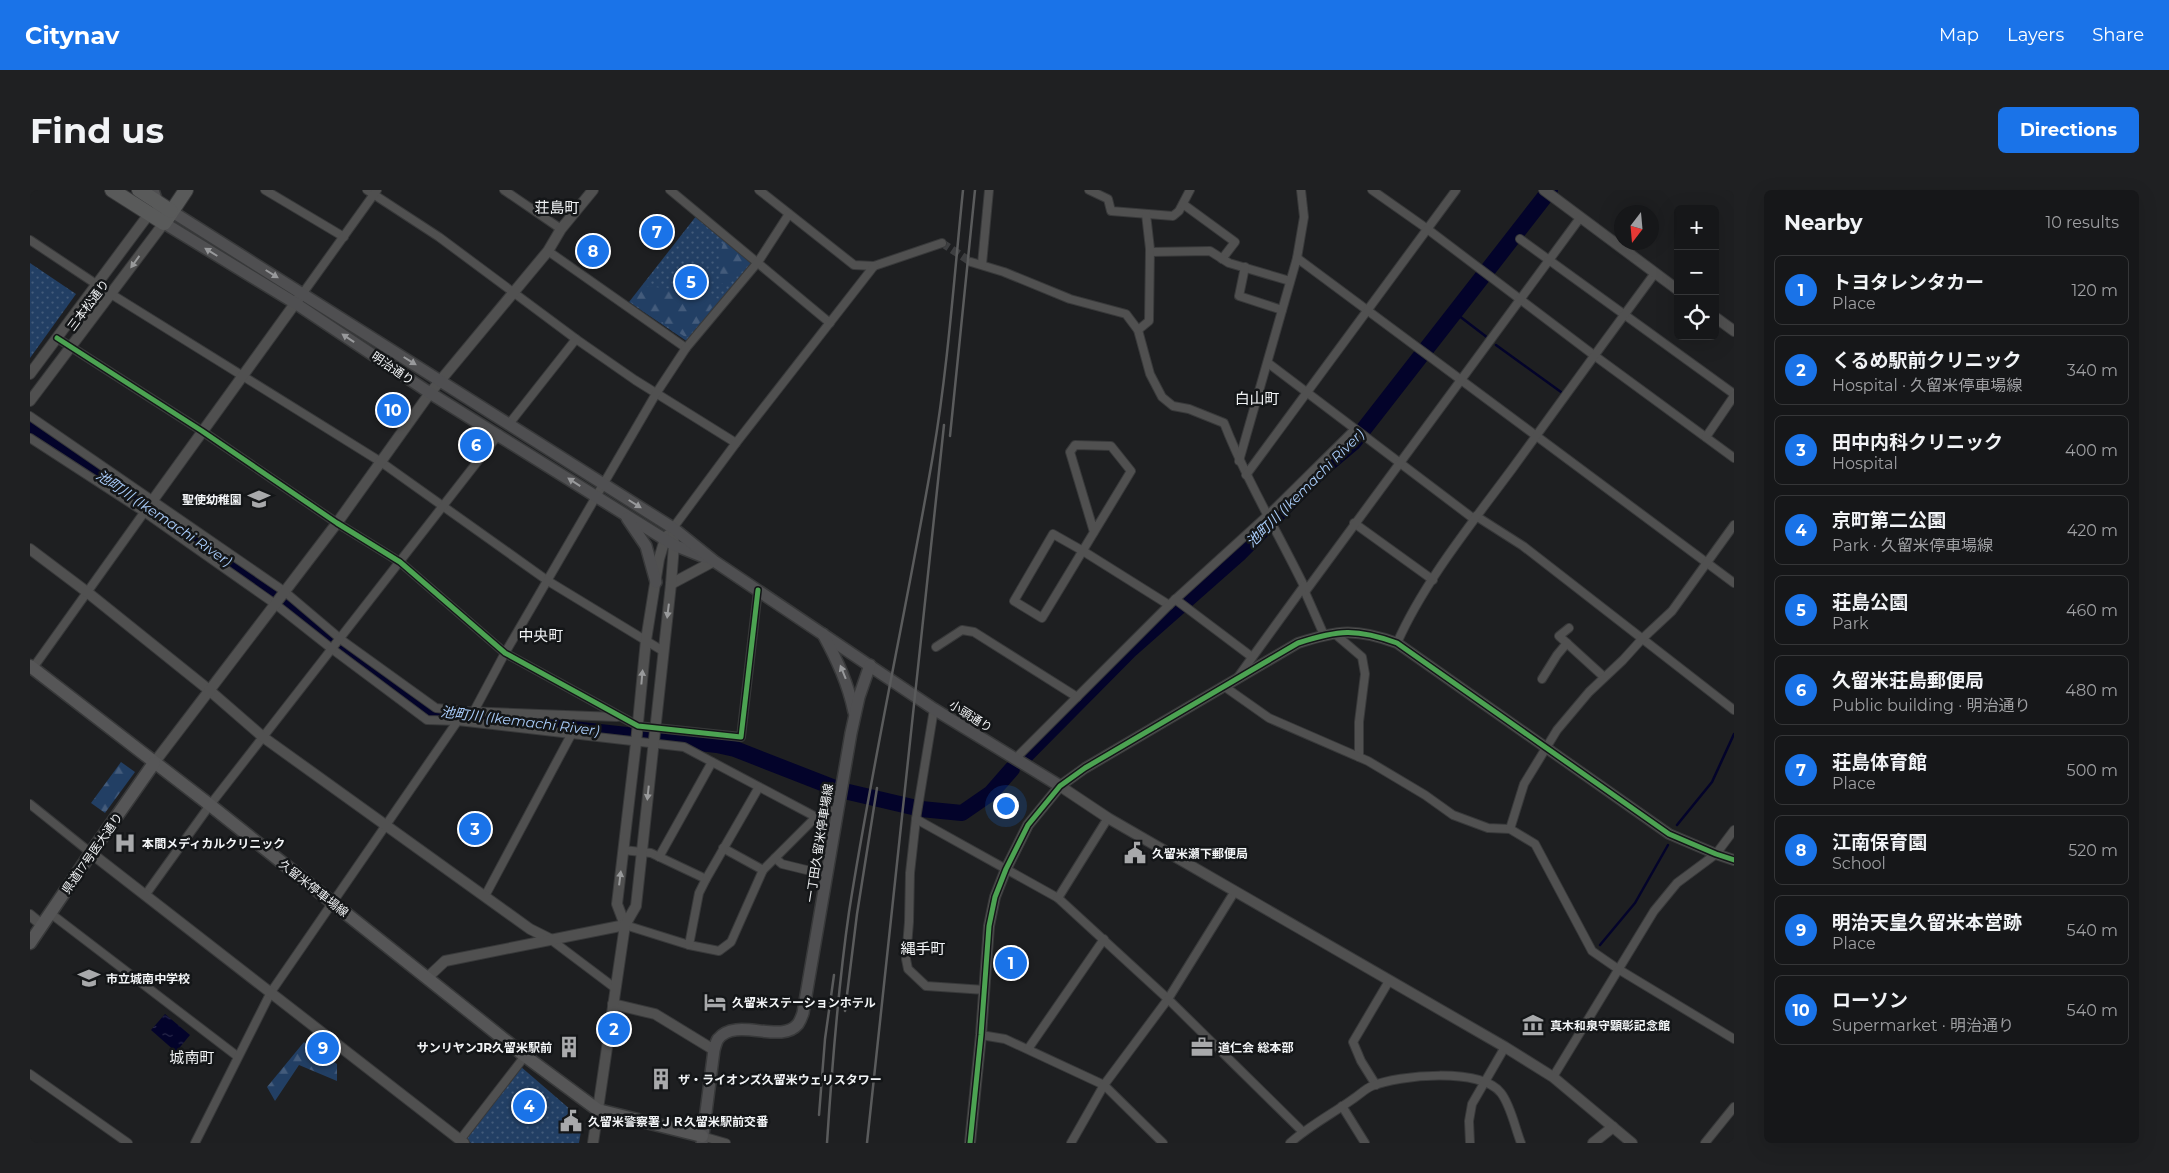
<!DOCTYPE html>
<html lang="en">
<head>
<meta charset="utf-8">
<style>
  :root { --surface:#161719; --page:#1f2022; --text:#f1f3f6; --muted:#9e9fa2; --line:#353638; --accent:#1a73e8 }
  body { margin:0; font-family:Montserrat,"Noto Sans JP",sans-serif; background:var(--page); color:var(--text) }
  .controls { position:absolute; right:15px; top:15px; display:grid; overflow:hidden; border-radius:8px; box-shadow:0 5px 20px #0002 }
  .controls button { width:45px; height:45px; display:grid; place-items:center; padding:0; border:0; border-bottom:1px solid var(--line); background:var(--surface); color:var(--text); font:25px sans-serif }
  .compass { position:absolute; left:1584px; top:15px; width:45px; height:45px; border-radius:50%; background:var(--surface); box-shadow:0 5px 20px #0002; rotate:196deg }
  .you { position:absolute; left:975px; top:615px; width:18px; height:18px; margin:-12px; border:4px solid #fff; border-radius:50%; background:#1a73e8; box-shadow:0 0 0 8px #1a73e833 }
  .badge { display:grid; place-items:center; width:32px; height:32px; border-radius:50%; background:var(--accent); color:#fff; font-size:16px; font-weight:700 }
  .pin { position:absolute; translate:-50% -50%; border:2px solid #fff; box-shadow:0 1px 5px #0006 }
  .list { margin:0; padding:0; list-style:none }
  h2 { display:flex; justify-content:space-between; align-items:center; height:65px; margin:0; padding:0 20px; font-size:21px }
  h2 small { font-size:16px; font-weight:400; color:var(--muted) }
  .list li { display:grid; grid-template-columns:32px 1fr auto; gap:15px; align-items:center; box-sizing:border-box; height:70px; margin:0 10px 10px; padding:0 10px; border:1px solid var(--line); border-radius:8px }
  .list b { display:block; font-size:19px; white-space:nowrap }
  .list p { margin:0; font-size:16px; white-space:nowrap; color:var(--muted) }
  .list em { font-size:16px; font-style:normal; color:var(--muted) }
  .icon { flex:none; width:28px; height:28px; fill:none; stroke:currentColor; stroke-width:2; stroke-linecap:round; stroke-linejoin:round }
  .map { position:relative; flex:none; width:1704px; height:953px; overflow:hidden; border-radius:8px }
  header { display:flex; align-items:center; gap:30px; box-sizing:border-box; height:70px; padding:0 25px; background:var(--accent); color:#fff }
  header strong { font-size:24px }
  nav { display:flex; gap:28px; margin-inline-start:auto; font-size:18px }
  .intro { display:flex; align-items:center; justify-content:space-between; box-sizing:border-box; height:120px; padding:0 30px }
  h1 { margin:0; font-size:35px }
  .button { padding:12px 22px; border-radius:8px; background:var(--accent); color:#fff; font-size:18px; font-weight:700 }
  main { display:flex; gap:30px; padding:0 30px }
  aside { flex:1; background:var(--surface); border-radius:8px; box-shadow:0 5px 20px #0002 }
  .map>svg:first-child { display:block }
  .grass { fill:url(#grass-dots) }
  .forest { fill:url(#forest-firs) }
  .water { fill:url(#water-ripples) }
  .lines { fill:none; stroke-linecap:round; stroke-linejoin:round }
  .stream { stroke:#03032a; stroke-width:2.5 }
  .river { stroke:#03032a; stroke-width:16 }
  .minor-tunnel { stroke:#3e3f41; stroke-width:8; stroke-dasharray:8 4; stroke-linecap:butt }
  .minor-casing { stroke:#38393a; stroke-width:10 }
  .tertiary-casing { stroke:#38393a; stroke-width:12 }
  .secondary-casing { stroke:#38393a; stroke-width:14 }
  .primary-casing { stroke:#38393a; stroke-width:15 }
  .trunk-casing { stroke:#38393a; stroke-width:16 }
  .minor { stroke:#505050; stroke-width:8 }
  .tertiary { stroke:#505050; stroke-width:10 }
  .secondary { stroke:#4f4f51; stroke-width:11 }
  .primary { stroke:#565657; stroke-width:12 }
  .trunk { stroke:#595a5a; stroke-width:14 }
  .rail { stroke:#5a5b5c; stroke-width:2.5 }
  .cycleway-casing { stroke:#141618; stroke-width:8 }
  .cycleway { stroke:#4ca352; stroke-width:5 }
  .oneway { fill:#98999b }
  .oneway2 { fill:#999a9b }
  .labels { text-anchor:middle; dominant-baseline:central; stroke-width:5; stroke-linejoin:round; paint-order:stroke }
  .street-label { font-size:12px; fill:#f2f4f6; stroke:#141618 }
  .poi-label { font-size:12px; font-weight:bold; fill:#f2f4f6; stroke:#141618; text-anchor:start }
  .water-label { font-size:14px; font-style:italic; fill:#a9ccfa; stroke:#141618 }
  .quarter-label { font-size:15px; fill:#f2f4f6; stroke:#141618 }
</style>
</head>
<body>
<header>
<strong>Citynav</strong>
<nav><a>Map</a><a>Layers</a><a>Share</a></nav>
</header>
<div class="intro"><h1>Find us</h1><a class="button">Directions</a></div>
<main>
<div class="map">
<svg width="1704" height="953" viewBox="0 0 1704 953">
  <defs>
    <pattern id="grass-dots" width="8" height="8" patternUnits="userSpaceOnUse" patternTransform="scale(1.25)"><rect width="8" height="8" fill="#223f64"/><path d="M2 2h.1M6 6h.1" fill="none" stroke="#435b7b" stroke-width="1.8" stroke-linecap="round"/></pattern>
    <pattern id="forest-firs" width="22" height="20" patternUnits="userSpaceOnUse" patternTransform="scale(1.25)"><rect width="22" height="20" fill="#223f64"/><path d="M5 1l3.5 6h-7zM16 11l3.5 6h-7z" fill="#435b7b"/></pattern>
    <pattern id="water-ripples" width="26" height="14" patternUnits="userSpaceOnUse" patternTransform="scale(1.25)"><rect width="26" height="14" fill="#03032a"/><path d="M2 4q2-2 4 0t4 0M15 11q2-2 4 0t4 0" fill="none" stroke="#28284a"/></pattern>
  </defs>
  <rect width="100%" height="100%" fill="#1e1f21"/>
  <!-- grass -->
  <g class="grass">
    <path d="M667 25 723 73 658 152 599 112Z"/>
    <path d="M0 73 46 104 0 168Z"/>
    <path d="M490 876 541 920 531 932 536 943 548 934 552 936 549 953H441L436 949Z"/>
  </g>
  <!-- forest -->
  <g class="forest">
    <path d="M694 50 718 71 698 96 691 93 689 68Z"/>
    <path d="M614 96 662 101 689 109 657 148 601 112Z"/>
    <path d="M91 572 105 582 75 623 61 613Z"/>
    <path d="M274 852 307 874V891L269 875 245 911 237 897Z"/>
  </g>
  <!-- water -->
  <path class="water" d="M135 824 160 845 146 862 121 840Z"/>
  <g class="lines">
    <!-- stream -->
    <g class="stream">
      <path d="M1424 122 1458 148"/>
      <path d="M1466 155 1531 202"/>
      <path d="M1647 635 1682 592 1704 544"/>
      <path d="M1570 755 1605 713 1638 655"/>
    </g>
    <!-- river -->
    <g class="river">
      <path d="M0 239 110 310 261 417 396 520 409 524 687 555 705 559 810 600 891 619 932 623 961 603 982 579"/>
      <path d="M996 565 1099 461 1210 363 1291 280 1323 253 1520 0"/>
    </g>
    <!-- minor-tunnel -->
    <path class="minor-tunnel" d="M912 53 941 72"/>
    <!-- minor casing -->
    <g class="minor-casing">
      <g id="minor">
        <path d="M235 0 314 47"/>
        <path d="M337 0 409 47 546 149 605 190 706 253"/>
        <path d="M474 0 531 39"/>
        <path d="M640 0 800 133"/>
        <path d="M729 0 824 75 844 76 912 53"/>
        <path d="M1059 0 1078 9 1081 21 1143 26 1149 21 1160 0"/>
        <path d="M1342 0 1396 38 1565 166 1704 268"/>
        <path d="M1153 14 1205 52 1192 69"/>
        <path d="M1490 49 1704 204"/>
        <path d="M0 50 81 104 351 272 518 391 633 461"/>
        <path d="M518 61 656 158"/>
        <path d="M1120 62 1180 61 1199 73 1260 91"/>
        <path d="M1267 68 1704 393"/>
        <path d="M941 72 974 82 1040 109 1096 124 1108 140 1120 184 1132 207 1143 216 1159 219 1194 233C1216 289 1247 341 1274 396L1275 402 1294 445"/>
        <path d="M952 74 959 0"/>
        <path d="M1215 77 1209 106 1252 120"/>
        <path d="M273 103 347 0"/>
        <path d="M1108 140 1119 131 1120 59 1116 24"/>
        <path d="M27 148 172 241 307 333 370 372 475 463 608 536 711 547 728 400"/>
        <path d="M1238 173 1444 329"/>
        <path d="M0 226 254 401 313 451 406 518 435 521 587 527"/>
        <path d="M479 234 546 149"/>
        <path d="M1676 247 1704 206"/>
        <path d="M0 248 114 322 245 414 302 459 397 530 428 531 654 557 786 627"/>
        <path d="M1209 271 1267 68 1274 27 1271 0"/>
        <path d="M1216 285 1426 0"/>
        <path d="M1446 326 1493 356 1704 520"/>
        <path d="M1324 333 1403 390"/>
        <path d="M643 338 706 253 844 76"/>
        <path d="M1064 342 1040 262 1045 255 1081 256 1101 281 1012 428 984 411 1023 344 1053 361 1139 415"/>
        <path d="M1275 402 1550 28"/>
        <path d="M1145 409 1222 467"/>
        <path d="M1539 438 1529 446 1574 487"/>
        <path d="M1305 444 1332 467 1335 484 1329 532V567"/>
        <path d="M1367 453C1394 392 1442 333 1482 279 1529 214 1577 148 1625 83"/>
        <path d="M906 457 932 440 944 442 1047 507"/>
        <path d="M3 478 123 310"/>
        <path d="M1208 487 1274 396"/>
        <path d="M1512 489 1527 465 1537 453"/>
        <path d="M1195 497 1239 528 1338 571 1395 605 1423 625 1458 638 1480 639 1505 654 1562 761 1588 779 1704 849"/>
        <path d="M904 519 886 629 880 683 879 732 876 769 878 779 896 796 955 800"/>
        <path d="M444 521 475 463 627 202 656 158 728 72 759 24"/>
        <path d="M985 569 1139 415 1239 324 1325 239"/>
        <path d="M0 614 61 663"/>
        <path d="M886 629 1028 708 1138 809 1273 942"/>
        <path d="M1480 639 1494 594 1527 540 1559 502 1593 470 1612 449 1642 421 1704 335"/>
        <path d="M693 658 733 680"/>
        <path d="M593 660 621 663 676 689"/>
        <path d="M629 667 682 572"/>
        <path d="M745 668 752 674 797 685"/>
        <path d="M116 704 180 615 469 244"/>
        <path d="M455 706 541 545"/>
        <path d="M1028 708 1078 628"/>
        <path d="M20 723 207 866"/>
        <path d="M595 735 659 755 689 761 701 752 733 680 786 627 798 621 807 620"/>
        <path d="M520 749 585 798"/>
        <path d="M659 755 669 703 676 689 729 597"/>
        <path d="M951 845 975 849 1074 895 1133 953"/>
        <path d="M998 859 1074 749"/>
        <path d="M0 884 98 953"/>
        <path d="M1523 887 1624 721 1647 693 1686 664 1704 640"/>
        <path d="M1346 895 1331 871 1323 852 1359 791"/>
        <path d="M1312 916 1335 953"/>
        <path d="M672 946 696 953"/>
        <path d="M430 950 495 866"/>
        <path d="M165 953 241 802 429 529"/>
        <path d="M1041 953 1074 895 1138 809 1205 701"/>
        <path d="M1260 953C1279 936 1302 924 1323 909 1329 905 1335 899 1342 896 1369 885 1451 877 1471 903 1481 916 1485 938 1491 953"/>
        <path d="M1440 953 1439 931 1442 914 1475 857"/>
        <path d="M1675 953 1704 917"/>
      </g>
    </g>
    <!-- tertiary casing -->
    <g class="tertiary-casing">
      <g id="tertiary">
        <path d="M1514 0 1648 100"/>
        <path d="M1685 127 1704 141"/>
        <path d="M0 184 119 24"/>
        <path d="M0 211 134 33"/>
        <path d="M123 310 269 108"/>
        <path d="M0 359 57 402 179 500 233 547 500 739 520 749"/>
        <path d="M641 394 684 371"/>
        <path d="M124 573 307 333 400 203 518 61 531 39 563 0"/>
        <path d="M1030 596 1078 628 1475 857 1523 887 1602 953"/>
        <path d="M61 663 434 953"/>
        <path d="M0 725 12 735"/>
        <path d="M595 735 587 714 606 553 616 450 629 369 635 349 638 345"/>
        <path d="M397 788 415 771 595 735"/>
        <path d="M583 814 625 824 684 860"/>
        <path d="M563 953 595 735 606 716 641 394 644 355 643 338"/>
        <path d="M940 953 951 845 959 736 965 707 976 679 998 635 1030 596 1055 578 1268 453C1308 440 1326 438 1367 453L1639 644 1686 664 1704 670"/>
        <path d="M1563 953 1583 937"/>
      </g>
    </g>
    <!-- secondary casing -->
    <g class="secondary-casing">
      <g id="secondary">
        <path d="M123 0 134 33 265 113 400 203 644 355 674 367"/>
        <path d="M141 21 643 338 684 371 904 519 1030 596"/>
        <path d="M597 328 616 356 626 392"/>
        <path d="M793 444C807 470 818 493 824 522"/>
        <path d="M672 953 684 860C685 857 686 852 688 849 706 826 751 855 768 834 770 831 772 826 773 823L821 543 829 507 840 475"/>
      </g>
    </g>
    <!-- primary casing -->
    <g class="primary-casing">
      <g id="primary">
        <path d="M0 476 180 615 495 866 568 920 672 946"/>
        <path d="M0 753 61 663 124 573"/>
      </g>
    </g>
    <!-- trunk casing -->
    <g class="trunk-casing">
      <g id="trunk">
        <path d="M82 0 134 33 156 0"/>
        <path d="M109 0 141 21"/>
      </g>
    </g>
    <!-- minor -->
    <use href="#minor" class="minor"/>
    <!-- tertiary -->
    <use href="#tertiary" class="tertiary"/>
    <!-- secondary -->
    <use href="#secondary" class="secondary"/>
    <!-- primary -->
    <use href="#primary" class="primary"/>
    <!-- trunk -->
    <use href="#trunk" class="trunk"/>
    <!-- rail -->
    <g class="rail">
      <path d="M920 246 945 0"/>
      <path d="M815 821 827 724 847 598"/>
      <path d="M789 925 795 849 804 785"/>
      <path d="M797 953C802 876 808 798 819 722 843 569 877 417 903 265 918 177 924 88 933 0"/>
      <path d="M837 953 914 235"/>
    </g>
    <!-- cycleway casing -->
    <g class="cycleway-casing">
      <g id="cycleway">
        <path d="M27 148 172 241 307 333 370 372 475 463 608 536 711 547 728 400"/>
        <path d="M940 953 951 845 959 736 965 707 976 679 998 635 1030 596 1055 578 1268 453C1308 440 1326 438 1367 453L1639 644 1686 664 1704 670"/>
      </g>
    </g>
    <!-- cycleway -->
    <use href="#cycleway" class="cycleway"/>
  </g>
  <!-- one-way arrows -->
  <defs><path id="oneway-solid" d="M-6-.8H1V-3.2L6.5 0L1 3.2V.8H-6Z" transform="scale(1.25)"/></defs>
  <g class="oneway">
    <use href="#oneway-solid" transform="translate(181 62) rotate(-148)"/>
    <use href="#oneway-solid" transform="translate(242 84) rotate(32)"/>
    <use href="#oneway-solid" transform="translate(318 148) rotate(-146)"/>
    <use href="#oneway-solid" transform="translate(380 171) rotate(32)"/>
    <use href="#oneway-solid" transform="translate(544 292) rotate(-147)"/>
    <use href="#oneway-solid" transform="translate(605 314) rotate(32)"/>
    <use href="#oneway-solid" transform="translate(813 482) rotate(-112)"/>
  </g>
  <g class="oneway2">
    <use href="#oneway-solid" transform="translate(105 72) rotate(126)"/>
    <use href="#oneway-solid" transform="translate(638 421) rotate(97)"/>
    <use href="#oneway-solid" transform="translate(612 487) rotate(-85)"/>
    <use href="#oneway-solid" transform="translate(618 603) rotate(96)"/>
    <use href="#oneway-solid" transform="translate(590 688) rotate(-83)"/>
  </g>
  <!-- icons -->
  <defs>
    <g id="school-bare" transform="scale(1.725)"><path d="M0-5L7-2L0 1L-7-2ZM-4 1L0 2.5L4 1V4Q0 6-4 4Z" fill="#a8a9ab" stroke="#141618" stroke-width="2.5" paint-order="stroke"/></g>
    <g id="hospital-bare" transform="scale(1.725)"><path d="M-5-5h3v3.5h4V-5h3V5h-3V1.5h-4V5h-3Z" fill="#a8a9ab" stroke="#141618" stroke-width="2.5" paint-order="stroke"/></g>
    <g id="civic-bare" transform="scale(1.725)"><path d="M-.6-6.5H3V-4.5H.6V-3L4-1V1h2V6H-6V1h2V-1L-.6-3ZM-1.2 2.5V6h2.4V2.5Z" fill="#a8a9ab" stroke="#141618" stroke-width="2.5" paint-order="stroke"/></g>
    <g id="hotel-bare" transform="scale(1.725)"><path d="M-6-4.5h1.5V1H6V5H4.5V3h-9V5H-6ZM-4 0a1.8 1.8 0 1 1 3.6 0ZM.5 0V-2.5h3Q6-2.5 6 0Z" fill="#a8a9ab" stroke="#141618" stroke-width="2.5" paint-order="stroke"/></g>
    <g id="museum-bare" transform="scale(1.725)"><path d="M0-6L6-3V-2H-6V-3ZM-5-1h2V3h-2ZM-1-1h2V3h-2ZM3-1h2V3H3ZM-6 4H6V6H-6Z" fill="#a8a9ab" stroke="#141618" stroke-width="2.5" paint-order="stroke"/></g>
    <g id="building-bare" transform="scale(1.725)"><path d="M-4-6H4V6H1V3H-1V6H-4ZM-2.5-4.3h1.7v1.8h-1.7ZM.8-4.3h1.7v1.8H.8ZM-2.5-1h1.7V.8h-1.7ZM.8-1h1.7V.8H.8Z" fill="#a8a9ab" stroke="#141618" stroke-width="2.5" paint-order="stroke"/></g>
    <g id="office-bare" transform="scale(1.725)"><path d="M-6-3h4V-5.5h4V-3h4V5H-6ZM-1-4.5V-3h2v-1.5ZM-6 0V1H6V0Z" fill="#a8a9ab" stroke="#141618" stroke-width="2.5" paint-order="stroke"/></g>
  </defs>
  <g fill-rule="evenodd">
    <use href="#school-bare" x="229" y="309"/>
    <use href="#hospital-bare" x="95" y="653"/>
    <use href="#civic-bare" x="1105" y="663"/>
    <use href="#school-bare" x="59" y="788"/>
    <use href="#hotel-bare" x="685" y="812"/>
    <use href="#museum-bare" x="1503" y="835"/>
    <use href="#building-bare" x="539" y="857"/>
    <use href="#office-bare" x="1172" y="857"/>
    <use href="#building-bare" x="631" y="889"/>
    <use href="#civic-bare" x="541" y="931"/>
  </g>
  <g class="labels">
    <!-- street labels -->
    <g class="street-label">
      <text transform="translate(58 115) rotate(-53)">三本松通り</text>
      <text transform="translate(363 178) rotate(34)">明治通り</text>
      <text transform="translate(941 526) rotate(32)">小頭通り</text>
      <text transform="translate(789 653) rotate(-81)">一丁田久留米停車場線</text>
      <text transform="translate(62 663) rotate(-55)">県道17号医大通り</text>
      <text transform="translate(284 698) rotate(38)">久留米停車場線</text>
    </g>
    <!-- poi labels -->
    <g class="poi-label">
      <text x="212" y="309" text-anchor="end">聖使幼稚園</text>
      <text x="112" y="653">本間メディカルクリニック</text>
      <text x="1122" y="663">久留米瀬下郵便局</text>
      <text x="76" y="788">市立城南中学校</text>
      <text x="702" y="812">久留米ステーションホテル</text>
      <text x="1520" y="835">真木和泉守顕彰記念館</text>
      <text x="522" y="857" text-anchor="end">サンリヤンJR久留米駅前</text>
      <text x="1188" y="857">道仁会 総本部</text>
      <text x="648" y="889">ザ・ライオンズ久留米ウェリスタワー</text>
      <text x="558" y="931">久留米警察署ＪＲ久留米駅前交番</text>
    </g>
    <!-- water labels -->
    <g class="water-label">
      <text transform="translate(1275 298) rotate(-45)">池町川 (Ikemachi River)</text>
      <text transform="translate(134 328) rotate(34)">池町川 (Ikemachi River)</text>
      <text transform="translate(490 531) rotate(7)">池町川 (Ikemachi River)</text>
    </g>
    <!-- quarter labels -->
    <g class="quarter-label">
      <text x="527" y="17">荘島町</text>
      <text x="1227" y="208">白山町</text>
      <text x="511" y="445">中央町</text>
      <text x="893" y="758">縄手町</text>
      <text x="162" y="867">城南町</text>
    </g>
  </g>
</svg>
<div class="controls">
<button>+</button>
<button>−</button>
<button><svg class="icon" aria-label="locate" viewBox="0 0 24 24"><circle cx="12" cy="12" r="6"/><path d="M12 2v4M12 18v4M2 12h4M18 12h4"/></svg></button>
</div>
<svg class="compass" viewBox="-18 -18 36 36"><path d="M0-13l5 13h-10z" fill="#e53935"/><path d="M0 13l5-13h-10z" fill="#9e9fa2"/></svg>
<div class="you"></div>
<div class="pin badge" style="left:981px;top:773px">1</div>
<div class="pin badge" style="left:584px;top:839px">2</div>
<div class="pin badge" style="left:445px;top:639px">3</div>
<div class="pin badge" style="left:499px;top:916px">4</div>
<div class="pin badge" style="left:661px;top:92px">5</div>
<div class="pin badge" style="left:446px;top:255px">6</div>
<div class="pin badge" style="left:627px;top:42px">7</div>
<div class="pin badge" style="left:563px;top:61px">8</div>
<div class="pin badge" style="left:293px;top:858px">9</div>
<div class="pin badge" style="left:363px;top:220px">10</div>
</div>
<aside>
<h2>Nearby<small>10 results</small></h2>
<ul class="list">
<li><span class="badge">1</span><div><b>トヨタレンタカー</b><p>Place</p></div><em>120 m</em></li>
<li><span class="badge">2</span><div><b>くるめ駅前クリニック</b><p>Hospital · 久留米停車場線</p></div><em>340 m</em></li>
<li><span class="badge">3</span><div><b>田中内科クリニック</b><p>Hospital</p></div><em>400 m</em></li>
<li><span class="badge">4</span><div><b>京町第二公園</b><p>Park · 久留米停車場線</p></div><em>420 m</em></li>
<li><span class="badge">5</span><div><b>荘島公園</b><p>Park</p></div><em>460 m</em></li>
<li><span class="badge">6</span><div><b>久留米荘島郵便局</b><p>Public building · 明治通り</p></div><em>480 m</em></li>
<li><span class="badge">7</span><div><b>荘島体育館</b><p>Place</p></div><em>500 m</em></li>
<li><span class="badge">8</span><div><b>江南保育園</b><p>School</p></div><em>520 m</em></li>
<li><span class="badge">9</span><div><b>明治天皇久留米本営跡</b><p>Place</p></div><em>540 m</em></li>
<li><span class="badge">10</span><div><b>ローソン</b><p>Supermarket · 明治通り</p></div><em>540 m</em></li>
</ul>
</aside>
</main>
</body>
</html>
